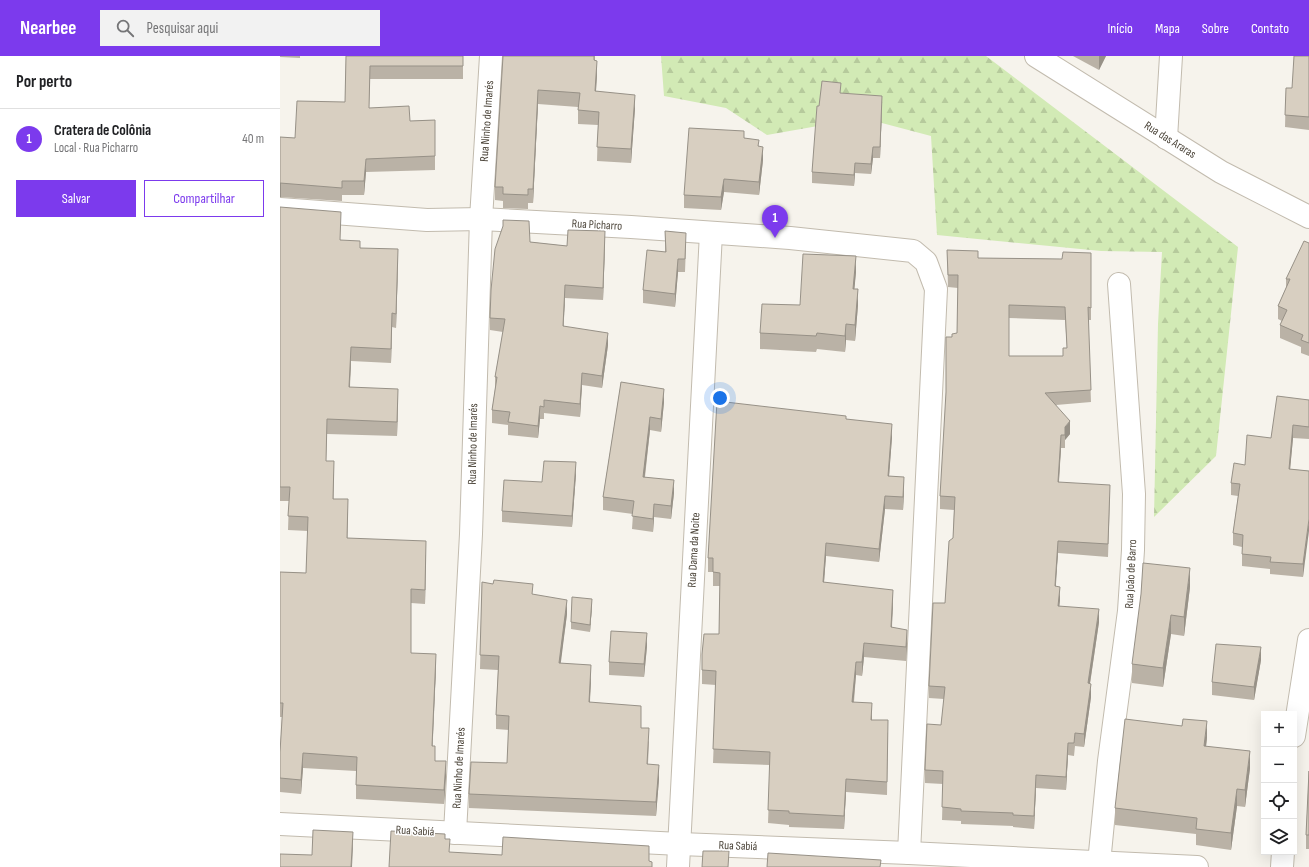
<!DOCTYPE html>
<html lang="pt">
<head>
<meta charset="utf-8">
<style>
  :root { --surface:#fff; --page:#f2f2f2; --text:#202124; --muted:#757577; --line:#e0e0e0; --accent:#7c3aed }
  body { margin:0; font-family:"Sofia Sans Condensed",sans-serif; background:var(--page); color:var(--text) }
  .controls { position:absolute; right:12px; bottom:12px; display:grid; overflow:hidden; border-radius:0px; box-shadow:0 4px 16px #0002 }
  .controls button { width:36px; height:36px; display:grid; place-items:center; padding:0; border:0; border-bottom:1px solid var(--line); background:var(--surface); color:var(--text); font:20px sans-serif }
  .you { position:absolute; left:440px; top:342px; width:14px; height:14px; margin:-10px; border:3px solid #fff; border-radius:50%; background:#1a73e8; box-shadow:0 0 0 6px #1a73e833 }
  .badge { display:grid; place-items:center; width:26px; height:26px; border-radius:50%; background:var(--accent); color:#fff; font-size:13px; font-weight:700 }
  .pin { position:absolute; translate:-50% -33px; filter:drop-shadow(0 1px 2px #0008) }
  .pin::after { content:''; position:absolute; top:21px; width:14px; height:12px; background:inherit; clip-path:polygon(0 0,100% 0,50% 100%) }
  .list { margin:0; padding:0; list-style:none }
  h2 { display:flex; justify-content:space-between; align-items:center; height:52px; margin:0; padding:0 16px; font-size:17px }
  h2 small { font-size:13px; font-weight:400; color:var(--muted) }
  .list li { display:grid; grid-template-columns:26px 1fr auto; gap:12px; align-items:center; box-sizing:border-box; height:60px; padding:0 16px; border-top:1px solid var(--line) }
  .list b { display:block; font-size:15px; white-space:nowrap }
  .list p { margin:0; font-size:13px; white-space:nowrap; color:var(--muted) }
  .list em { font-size:13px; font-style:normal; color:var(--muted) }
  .actions { display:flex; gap:8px; padding:12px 16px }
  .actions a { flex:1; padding:9px 0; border:1px solid var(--accent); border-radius:0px; text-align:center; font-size:14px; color:var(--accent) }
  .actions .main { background:var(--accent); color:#fff }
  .icon { flex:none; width:22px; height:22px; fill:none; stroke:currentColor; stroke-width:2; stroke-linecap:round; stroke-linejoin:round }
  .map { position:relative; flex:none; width:1029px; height:811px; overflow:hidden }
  header { display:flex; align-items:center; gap:24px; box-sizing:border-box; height:56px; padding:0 20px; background:var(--accent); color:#fff }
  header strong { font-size:19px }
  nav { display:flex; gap:22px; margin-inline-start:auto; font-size:14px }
  .search { width:280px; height:36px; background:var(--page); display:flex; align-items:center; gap:10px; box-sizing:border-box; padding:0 14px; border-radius:0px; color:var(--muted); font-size:15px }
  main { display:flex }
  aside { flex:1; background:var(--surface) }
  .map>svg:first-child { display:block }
  .forest { fill:url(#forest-firs) }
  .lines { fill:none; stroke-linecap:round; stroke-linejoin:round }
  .minor-casing { stroke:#c2bbae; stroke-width:24 }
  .minor { stroke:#fff; stroke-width:22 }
  .wall { fill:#bab2a6; fill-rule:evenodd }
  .shaded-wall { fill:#979187 }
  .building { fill:#d8cfc1; stroke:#979187; fill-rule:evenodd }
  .labels { text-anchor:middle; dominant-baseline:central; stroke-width:3; stroke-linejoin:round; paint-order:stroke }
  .street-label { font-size:12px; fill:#4b4439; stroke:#fff }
</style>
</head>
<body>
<header>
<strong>Nearbee</strong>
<div class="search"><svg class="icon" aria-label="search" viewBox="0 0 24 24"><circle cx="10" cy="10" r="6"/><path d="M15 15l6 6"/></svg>Pesquisar aqui</div>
<nav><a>Início</a><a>Mapa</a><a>Sobre</a><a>Contato</a></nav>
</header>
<main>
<aside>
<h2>Por perto<small></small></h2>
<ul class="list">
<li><span class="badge">1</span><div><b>Cratera de Colônia</b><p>Local · Rua Picharro</p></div><em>40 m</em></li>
</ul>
<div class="actions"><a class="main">Salvar</a><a>Compartilhar</a></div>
</aside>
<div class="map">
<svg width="1029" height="811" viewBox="0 0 1029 811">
  <defs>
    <pattern id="forest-firs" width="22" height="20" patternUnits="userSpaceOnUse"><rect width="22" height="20" fill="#d2eab5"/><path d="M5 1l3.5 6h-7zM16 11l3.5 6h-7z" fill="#b6ca9c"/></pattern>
  </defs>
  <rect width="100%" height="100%" fill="#f6f3ec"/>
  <!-- forest -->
  <path class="forest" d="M381 0H706L958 191 936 400 874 461 878 268 882 196 821 195 657 179 651 80 583 62 487 79 446 52 384 40Z"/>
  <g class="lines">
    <!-- minor casing -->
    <g class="minor-casing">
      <g id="minor">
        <path d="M756 0 941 116 1029 161"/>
        <path d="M886 82 891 0"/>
        <path d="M0 153 147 164 201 163 351 171 510 182 633 195 646 206 656 233 629 797"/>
        <path d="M1014 680 1029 584"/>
        <path d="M0 768 400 788 629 797 917 811"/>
        <path d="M175 777 191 478 201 163 211 0"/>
        <path d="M819 807 829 705 849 555 853 494 854 438 839 228"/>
        <path d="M398 811 431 177"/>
        <path d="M1002 811 1003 796"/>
      </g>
    </g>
    <!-- minor -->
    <use href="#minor" class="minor"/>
  </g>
  <!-- wall -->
  <g class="wall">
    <path d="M0 0H20V2L0 1Z"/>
    <path d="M66 0H183V23H90L89 52 130 65 155 64V114L86 116 84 139H62V145L0 141V81L15 82 65 46Z"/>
    <path d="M223 0H315V4L317 18 316 35 355 52 351 107 317 105 318 69 298 68V51L258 48 253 147H248V153L223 152V145L215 144V131Z"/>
    <path d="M793 0H826L819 14Z"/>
    <path d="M1029 0V74L1005 71 1006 32H1012Z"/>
    <path d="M561 37 602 51 600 102H593L591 118 575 117 574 130 532 127V116L539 50Z"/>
    <path d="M464 82 479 90 483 104 479 139 444 136 441 154 404 152V139Z"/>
    <path d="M0 151 61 184 118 207 116 272 112 271 111 307 71 305 70 331 118 347 117 380 47 378 46 405 54 419 53 443 68 457 67 482 146 499 145 548 131 547V597L156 612 152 690 155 705 166 719 164 748 76 743V715L23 712 21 738 0 736V696L2 661H0V516L26 517 28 475 8 474 9 445H0Z"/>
    <path d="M385 175 406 190 405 216H398L395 251 363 247V234L385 196Z"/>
    <path d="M250 186 287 190 325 188 323 244 285 242 283 271 328 289 322 332 302 329 300 361 264 357V363H260L258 382 228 379V369L212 367V354L215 333V321L223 276 210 274V262Z"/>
    <path d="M1029 187V300L1021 297V291L1000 282V269L1002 265 998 263V250L1006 232V223Z"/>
    <path d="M667 194 698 202 782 203 811 197V264H808L811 346 776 349 790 378 785 384V392H781L779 426 830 441 828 501 778 497 775 531 780 544 779 550 819 566 810 628 811 641 804 691 795 690 794 700 788 699 786 734 756 732 754 773 733 771V770L681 768V765L662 764 663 728 645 727V714L661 669 664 643 649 642V630L665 547 673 482 674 454 660 453V440L672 281 677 277 678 232 668 231ZM729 262 785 264 787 292H783V300H729Z"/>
    <path d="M576 216 574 233 578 249 575 285 566 284 565 296 537 293 536 296 480 293V277L520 249Z"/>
    <path d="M341 326 384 346 381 376 370 374 365 421 394 437 391 463 374 461 373 476 352 473 353 458 323 454V441Z"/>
    <path d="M1029 344V383L1013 382 1010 413 1029 415 1023 521 990 518V513L962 510V491L953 489V477L958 440 951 439V427L965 409Z"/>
    <path d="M566 363 612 381 609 420 624 435 623 454 605 453 599 506 546 500 544 526 613 547 612 571 627 587 626 605 584 601 582 620 576 619 574 646 592 660V664L608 677 607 739 566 736 564 773 509 771V769L488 767 490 709 433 707 436 629 422 628V598L439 578 440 530H433V516H428V502Z"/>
    <path d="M296 418 292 471 222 466V455L262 426Z"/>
    <path d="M202 526 253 539 287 558 280 608 311 623 310 646 361 672 369 686 368 708 379 723 376 760 189 752V738L227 707 229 674 216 673V659L218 614 200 613Z"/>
    <path d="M910 531 904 580 891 578 883 631 852 627V608Z"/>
    <path d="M312 550 310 576 291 573V566Z"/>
    <path d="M367 590 364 621 329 619V606Z"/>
    <path d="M981 604 974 644 932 639V626Z"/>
    <path d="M927 682 926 690 970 712 965 751 957 750 951 794 916 789V778L835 769V752Z"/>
    <path d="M1029 715V793H1026V779Z"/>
  </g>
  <!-- shaded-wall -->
  <g class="shaded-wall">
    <path d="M819 0H826L819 14Z"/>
    <path d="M317 5V18L315 49V35Z"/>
    <path d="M258 34V48L253 147V133Z"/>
    <path d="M355 39V52L351 107V93Z"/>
    <path d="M602 40V51L600 102V91Z"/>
    <path d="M483 91V104L479 139V126Z"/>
    <path d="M593 91V102L591 118V108Z"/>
    <path d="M86 103V116L84 139V125Z"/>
    <path d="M575 107V117L574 130V119Z"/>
    <path d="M444 123V136L441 154V141Z"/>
    <rect x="0" y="127" width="1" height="14"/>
    <path d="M325 175V188L323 244V232Z"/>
    <path d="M118 193V207L116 272V258Z"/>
    <path d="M576 200V216L573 249V233Z"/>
    <path d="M398 203V216L395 251V238Z"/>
    <path d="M285 229V242L283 283V270Z"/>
    <path d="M578 233V249L575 285V269Z"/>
    <path d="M112 257V271L111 307V293Z"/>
    <path d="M566 268V284L565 296V280Z"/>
    <path d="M328 277V289L322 332V320Z"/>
    <path d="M71 291V305L69 345V331Z"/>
    <path d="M302 317V329L300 361V348Z"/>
    <path d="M118 333V347L117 380V366Z"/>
    <path d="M384 333V346L381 376V363Z"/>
    <path d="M260 350V363L258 382V370Z"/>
    <path d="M370 361V374L363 434V421Z"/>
    <path d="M790 365V378L785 384V371Z"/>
    <path d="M612 368V381L608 434V420Z"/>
    <path d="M1013 369V382L1009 425V413Z"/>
    <path d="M781 379V392L778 438V426Z"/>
    <path d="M54 405V419L53 457V443Z"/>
    <path d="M296 406V418L292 471V460Z"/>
    <path d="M624 421V435L623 454V441Z"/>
    <path d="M394 424V437L391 463V450Z"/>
    <path d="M605 440V453L599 506V493Z"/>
    <path d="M68 443V457L67 496V482Z"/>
    <path d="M374 448V461L373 476V463Z"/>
    <path d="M1029 463V475L1023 521V508Z"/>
    <path d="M146 485V499L145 548V534Z"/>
    <path d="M778 485V497L775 543V530Z"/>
    <path d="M546 487V500L543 539V526Z"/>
    <path d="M910 512V531L904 580V561Z"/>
    <path d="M780 531V544L778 563V550Z"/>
    <path d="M613 534V547L611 585V571Z"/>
    <path d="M312 543V550L310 576V569Z"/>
    <path d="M287 544V558L279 621V607Z"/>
    <path d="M819 553V566L808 640V627Z"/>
    <path d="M891 559V578L883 631V612Z"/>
    <path d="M627 574V587L626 605V591Z"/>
    <path d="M367 577V590L364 621V608Z"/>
    <path d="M584 587V601L582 620V606Z"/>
    <path d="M981 591V604L974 644V631Z"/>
    <path d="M156 598V612L152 704V690Z"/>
    <path d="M576 606V619L572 660V646Z"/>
    <path d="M311 609V623L309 660V646Z"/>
    <path d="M811 628V641L804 691V678Z"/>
    <path d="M592 647V660L591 677V664Z"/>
    <path d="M927 665V682L924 707V690Z"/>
    <path d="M788 687V699L786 734V721Z"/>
    <path d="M970 695V712L965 751V734Z"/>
    <path d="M23 697V712L21 738V724Z"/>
    <path d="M166 705V719L164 748V734Z"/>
    <path d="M379 709V723L376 760V746Z"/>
    <path d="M756 719V732L754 773V760Z"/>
    <path d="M566 723V736L564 773V760Z"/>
    <path d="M957 733V750L951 794V777Z"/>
    <path d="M73 776V789L72 811H71Z"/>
  </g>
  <!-- building -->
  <g class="building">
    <path d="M66 0H183V10H90L89 52 129 50 130 65 155 64V100L86 103 84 125H62V132L0 127V81L15 82 17 45 65 46Z"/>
    <path d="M223 0H314V4L317 5 315 35 355 39 351 93 317 91 319 56 298 54 300 37 258 34 253 133H248V139L223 138V131H215Z"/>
    <path d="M1014 0H1029V61L1005 59 1006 32H1012Z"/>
    <path d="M542 25 561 27 560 37 602 40 600 91H593L591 108 575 107 574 119 532 116 537 50H539Z"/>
    <path d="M409 72 464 75V82L479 84 478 90 483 91 479 126 444 123 441 141 404 139Z"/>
    <path d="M0 151 61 156 60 184 80 185V192L118 193 116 258 112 257 111 293 71 291 69 331 118 333 117 366 47 363 46 405H54L53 443H68L67 482 146 485 145 534 131 533V597L156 598 152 690H155V705H166L164 734 76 729 77 701 23 697 21 724 0 722V696L3 647H0V516L26 517 28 461 8 460 10 431H0Z"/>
    <path d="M223 164 249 165 250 186 287 190 288 174 325 175 323 232 285 229 283 270 328 277 322 320 302 317 300 348 264 344V351L260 350 258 370 228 366 230 356 212 354 217 321H215L225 263 210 262 211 234 215 193 223 170Z"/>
    <path d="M385 175 406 177 405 203H398L395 238 363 234 367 194 386 196Z"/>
    <path d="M1024 185 1029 187V287L1021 284 1023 279 1000 269 1007 254 998 250 1010 223H1006Z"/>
    <path d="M667 194 698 195V202L782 203 783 196 811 197V252L808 251 811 334 765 337 790 365 785 371V379H781L778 426 830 429 828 488 778 485 775 530 780 531 778 550 819 553 808 627 811 628 804 678 795 677 794 687H788L786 721 756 719 754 760 733 759V757L681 755V753L662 751 663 715 645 714 647 668 661 669 665 631 649 630 653 547H665L669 485 673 482 675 441 660 440 666 336V281H672V278L677 277 678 219H668ZM729 249 785 251 787 292H783V300H729Z"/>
    <path d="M523 198 576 200 573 233H578L575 269 566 268 565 280 537 277 536 280 480 277 482 248 520 249Z"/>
    <path d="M341 326 384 333 381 363 370 361 363 421 394 424 391 450 374 448 373 463 352 460 354 445 323 441Z"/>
    <path d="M997 340 1029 344V371L1013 369 1009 413 1029 415V463L1023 508 990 506 991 501 962 498 963 479 953 477 960 428 951 427 954 407 965 409 967 379 991 382Z"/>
    <path d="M437 345 566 360V363L612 368 608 420 624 421 623 441 605 440 599 493 546 487 543 526 613 534 611 571 627 574 626 591 584 587 582 606H576L572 646 592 647 591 664H608L607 726 566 723 564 760 509 757V755L488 754 490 696 433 693 436 615 422 614V598L424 578H439L440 517 433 516V502H428Z"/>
    <path d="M264 405 296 406 292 460 222 455 224 424 262 426Z"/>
    <path d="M863 507 910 512 904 561 891 559 883 612 852 608 861 538Z"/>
    <path d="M214 524 253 528 252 538 287 544 279 607 311 609 309 646 361 650V672H369L367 708 379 709 376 746 189 738 191 706 227 707 229 660 216 659 219 600 200 599 202 526 213 528Z"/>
    <path d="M292 541 312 543 310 569 291 566Z"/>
    <path d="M331 575 367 577 364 608 329 606Z"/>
    <path d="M936 588 981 591 974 631 932 626Z"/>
    <path d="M845 663 902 670 903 663 927 665 924 690 970 695 965 734 957 733 951 777 916 773 917 762 835 752Z"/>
    <path d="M1029 715V779H1026Z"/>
    <path d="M33 774 73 776 71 811H0V798L32 799Z"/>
    <path d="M111 775 165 778V783H170L169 796 222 799 223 781 369 790V805L372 806V811H109Z"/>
    <path d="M423 795H449L448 811H422Z"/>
    <path d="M488 797 601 804 600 811H487Z"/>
  </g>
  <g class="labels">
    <!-- street labels -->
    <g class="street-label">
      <text transform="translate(207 65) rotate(-86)">Rua Ninho de Imarés</text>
      <text transform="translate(890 84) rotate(32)">Rua das Araras</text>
      <text transform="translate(317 169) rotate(3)">Rua Picharro</text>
      <text transform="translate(193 388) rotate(-89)">Rua Ninho de Imarés</text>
      <text transform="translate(414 494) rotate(-87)">Rua Dama da Noite</text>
      <text transform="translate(851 518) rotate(-87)">Rua João de Barro</text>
      <text transform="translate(179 712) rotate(-87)">Rua Ninho de Imarés</text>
      <text transform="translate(135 775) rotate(3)">Rua Sabiá</text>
      <text transform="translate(458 790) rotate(2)">Rua Sabiá</text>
    </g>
  </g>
</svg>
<div class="controls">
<button>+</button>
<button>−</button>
<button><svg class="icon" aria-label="locate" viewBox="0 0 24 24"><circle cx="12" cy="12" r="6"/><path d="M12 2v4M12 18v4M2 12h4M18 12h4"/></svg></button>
<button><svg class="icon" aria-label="layers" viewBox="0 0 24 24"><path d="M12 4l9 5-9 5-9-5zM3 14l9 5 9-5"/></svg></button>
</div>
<div class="you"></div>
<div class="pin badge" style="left:495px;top:182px">1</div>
</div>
</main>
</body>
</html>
